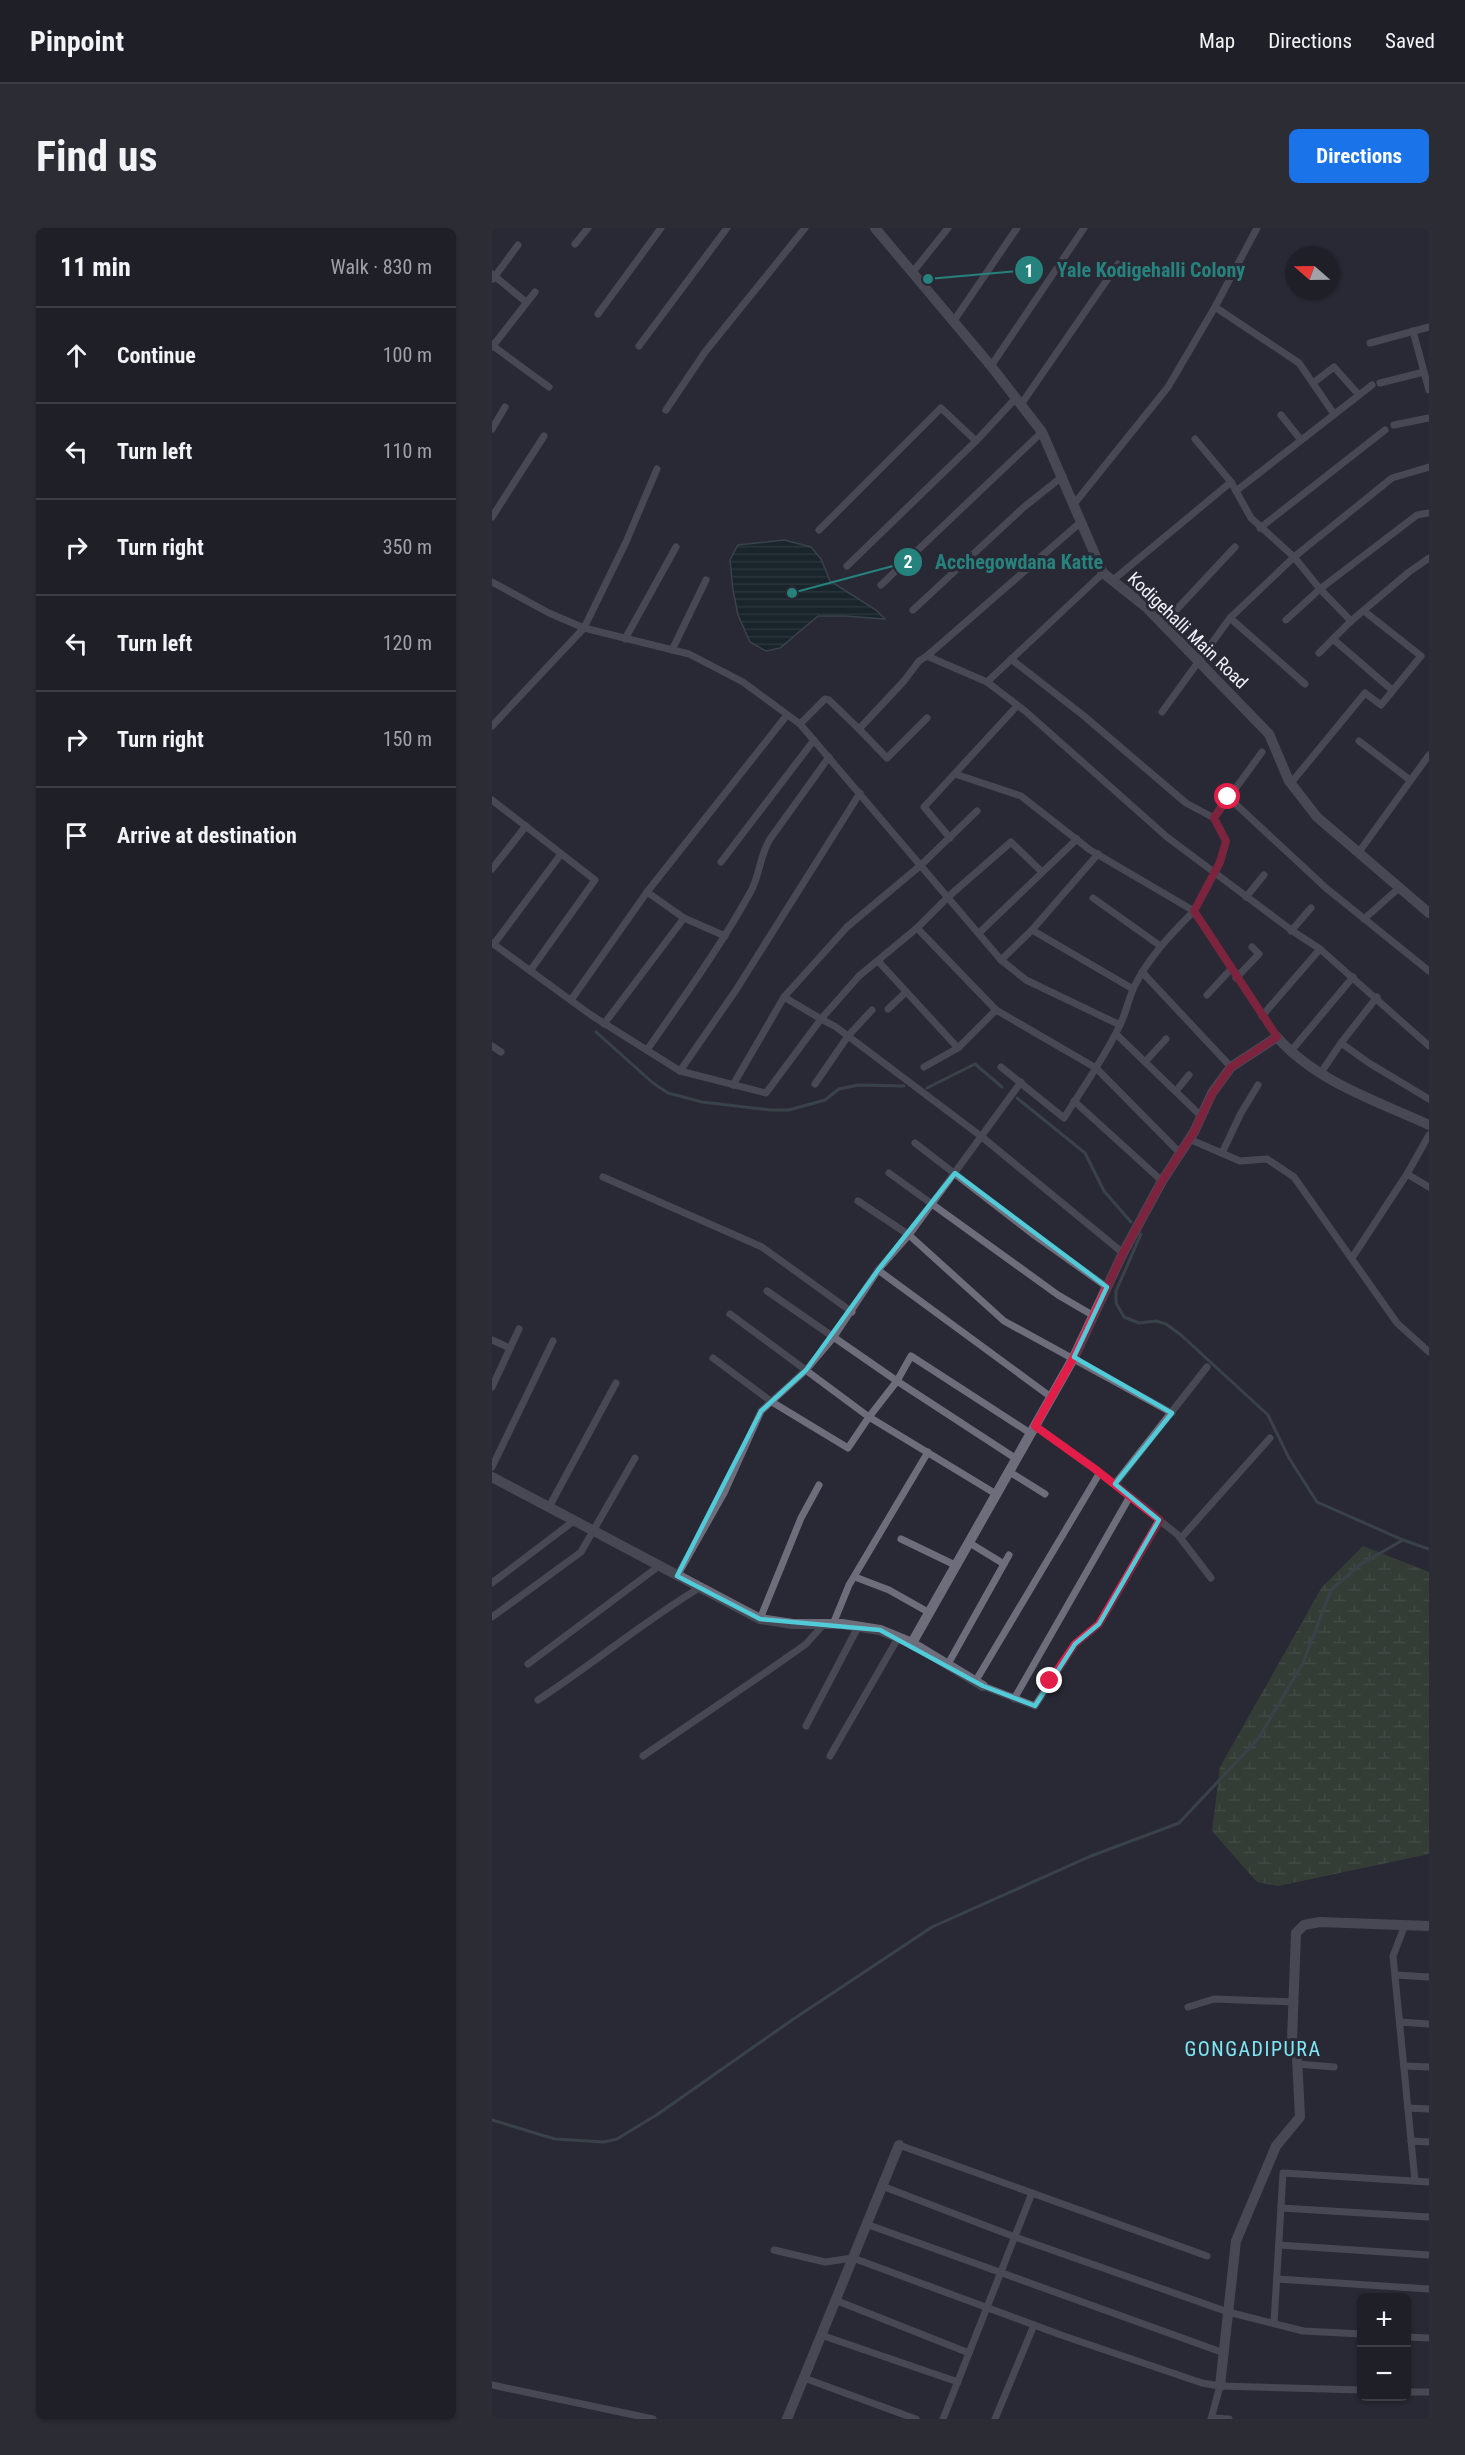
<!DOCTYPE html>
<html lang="en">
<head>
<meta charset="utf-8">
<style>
  :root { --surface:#1f1f28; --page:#2c2c34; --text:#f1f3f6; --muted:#a1a2a8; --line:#3c3d45; --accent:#1a73e8 }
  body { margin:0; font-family:"Roboto Condensed",sans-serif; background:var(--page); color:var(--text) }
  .controls { position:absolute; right:18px; bottom:18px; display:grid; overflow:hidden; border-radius:9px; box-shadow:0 2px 4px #0004 }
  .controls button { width:54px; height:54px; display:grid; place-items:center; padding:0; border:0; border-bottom:2px solid var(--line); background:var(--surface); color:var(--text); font:30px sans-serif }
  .compass { position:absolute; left:793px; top:18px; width:54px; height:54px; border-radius:50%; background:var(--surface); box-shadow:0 2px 4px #0004; rotate:290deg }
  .stop { position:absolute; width:18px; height:18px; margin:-14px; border:4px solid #e11d48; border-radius:50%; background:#fff }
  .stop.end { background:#e11d48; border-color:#fff; box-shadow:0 2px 6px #0008 }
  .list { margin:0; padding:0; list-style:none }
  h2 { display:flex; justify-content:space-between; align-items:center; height:78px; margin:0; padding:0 24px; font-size:26px }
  h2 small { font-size:20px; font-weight:400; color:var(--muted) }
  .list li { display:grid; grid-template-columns:39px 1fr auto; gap:18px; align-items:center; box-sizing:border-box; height:96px; padding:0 24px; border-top:2px solid var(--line) }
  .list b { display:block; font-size:22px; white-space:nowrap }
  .list em { font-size:20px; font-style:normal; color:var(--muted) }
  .icon { flex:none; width:33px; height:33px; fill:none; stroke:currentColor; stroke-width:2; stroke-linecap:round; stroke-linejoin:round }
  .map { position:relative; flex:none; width:937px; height:2191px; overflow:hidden; border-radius:9px }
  header { display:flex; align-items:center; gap:36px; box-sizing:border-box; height:84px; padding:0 30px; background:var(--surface); border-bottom:2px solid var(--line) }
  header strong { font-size:28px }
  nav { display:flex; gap:33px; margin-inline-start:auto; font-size:21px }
  .intro { display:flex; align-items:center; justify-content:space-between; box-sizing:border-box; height:144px; padding:0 36px }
  h1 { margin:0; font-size:42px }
  .button { padding:15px 27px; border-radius:9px; background:var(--accent); color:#fff; font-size:21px; font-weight:700 }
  main { display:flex; gap:36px; padding:0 36px }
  aside { flex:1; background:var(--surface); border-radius:9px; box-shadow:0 2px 4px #0004 }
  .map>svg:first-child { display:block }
  .wetland { fill:url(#wetland-marsh) }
  .water { fill:url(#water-rules); stroke:#4c5e62; stroke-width:1.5 }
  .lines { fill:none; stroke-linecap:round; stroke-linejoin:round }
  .stream { stroke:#4c5e62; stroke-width:3 }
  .street { stroke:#6e6d7c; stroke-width:7 }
  .secondary { stroke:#6e6d7c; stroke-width:10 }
  .route { stroke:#e11d48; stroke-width:8 }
  .marked { fill:none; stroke:#52cbd9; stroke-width:4.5; stroke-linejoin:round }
  .labels { text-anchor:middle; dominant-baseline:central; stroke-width:6; stroke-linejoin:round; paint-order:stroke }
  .street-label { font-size:18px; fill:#f2f2fb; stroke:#292935 }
  .neighbourhood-label { font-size:20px; letter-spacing:1.5px; fill:#7ee9f6; stroke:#292935 }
  .leader { fill:none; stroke:#26827c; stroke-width:2 }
  .callout-dot { fill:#26827c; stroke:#292935; stroke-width:2 }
  .mark-label { font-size:18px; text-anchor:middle; font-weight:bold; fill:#fff }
  .callout-label { font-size:20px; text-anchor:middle; font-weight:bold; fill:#26827c; stroke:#292935; stroke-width:6; stroke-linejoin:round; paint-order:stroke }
</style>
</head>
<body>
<header>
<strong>Pinpoint</strong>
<nav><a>Map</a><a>Directions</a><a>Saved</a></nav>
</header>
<div class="intro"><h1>Find us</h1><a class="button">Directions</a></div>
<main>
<aside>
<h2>11 min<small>Walk · 830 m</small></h2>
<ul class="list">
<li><svg class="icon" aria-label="ahead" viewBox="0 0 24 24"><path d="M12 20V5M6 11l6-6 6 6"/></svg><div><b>Continue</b></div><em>100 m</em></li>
<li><svg class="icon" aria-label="left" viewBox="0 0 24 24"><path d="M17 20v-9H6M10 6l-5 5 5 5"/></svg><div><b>Turn left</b></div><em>110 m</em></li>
<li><svg class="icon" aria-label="right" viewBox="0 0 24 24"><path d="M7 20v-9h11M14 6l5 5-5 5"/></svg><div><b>Turn right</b></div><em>350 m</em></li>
<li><svg class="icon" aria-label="left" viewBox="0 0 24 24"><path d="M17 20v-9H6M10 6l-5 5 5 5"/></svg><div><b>Turn left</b></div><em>120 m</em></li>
<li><svg class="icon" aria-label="right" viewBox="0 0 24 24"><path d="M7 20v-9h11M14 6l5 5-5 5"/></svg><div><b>Turn right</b></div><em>150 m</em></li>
<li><svg class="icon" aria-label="arrive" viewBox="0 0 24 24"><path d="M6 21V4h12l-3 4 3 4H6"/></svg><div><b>Arrive at destination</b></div></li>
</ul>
</aside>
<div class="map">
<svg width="937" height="2191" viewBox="0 0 937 2191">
  <defs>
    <pattern id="wetland-marsh" width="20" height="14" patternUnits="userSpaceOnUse" patternTransform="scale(1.5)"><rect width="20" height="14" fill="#415637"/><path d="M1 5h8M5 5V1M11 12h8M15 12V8" fill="none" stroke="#5d6f55"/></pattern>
    <pattern id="water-rules" width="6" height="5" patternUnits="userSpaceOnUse" patternTransform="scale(1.5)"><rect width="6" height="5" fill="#051f21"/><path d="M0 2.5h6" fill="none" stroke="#2a4042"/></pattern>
  </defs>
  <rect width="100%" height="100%" fill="#292935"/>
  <!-- wetland -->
  <path class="wetland" d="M871 1318 937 1344V1626L786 1658 765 1654 720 1603 728 1539 830 1359Z"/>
  <!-- water -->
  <path class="water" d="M292 312 319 319 329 331 338 353 384 382 393 391 353 388H326L288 420 274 423 258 414 246 387 241 362 238 332 246 317Z"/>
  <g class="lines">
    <!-- stream -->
    <g class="stream">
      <path d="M104 804 161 855 176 865 210 874 278 882H297L333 872 347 861 366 857 412 858"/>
      <path d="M435 860 483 836 510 859"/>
      <path d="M525 870 593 925 612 963 639 994"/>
      <path d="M649 1006 624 1063V1075L632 1089 647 1095 664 1093 674 1096 689 1107 776 1187 797 1230 825 1274 911 1312 937 1321"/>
      <path d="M0 1892 63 1911 112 1914 125 1911 166 1886 300 1792 440 1699 599 1628 687 1595 766 1511 811 1435 839 1362 869 1336 911 1312"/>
    </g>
    <!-- street -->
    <g class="street">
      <path d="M83 16 96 0"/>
      <path d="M420 45 456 0"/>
      <path d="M0 46 34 74"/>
      <path d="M1 51 26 17"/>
      <path d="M723 79 807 135 842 186"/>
      <path d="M106 86 169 0"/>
      <path d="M461 94 525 0"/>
      <path d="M878 115 937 99"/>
      <path d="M1 118 57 159"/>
      <path d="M147 118 235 0"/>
      <path d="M0 119 43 64"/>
      <path d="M499 138 592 0"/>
      <path d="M932 144 937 162"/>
      <path d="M821 155 842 139 866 166"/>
      <path d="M888 155 932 144 921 103"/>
      <path d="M530 175 626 36"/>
      <path d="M174 182 213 124 313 0"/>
      <path d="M789 187 809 212"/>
      <path d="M902 197 937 190"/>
      <path d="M0 201 13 179"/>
      <path d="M703 211 739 254"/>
      <path d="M744 263 880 157"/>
      <path d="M582 276 676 159 723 79 765 0"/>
      <path d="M0 289 52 208"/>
      <path d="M768 300 893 202"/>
      <path d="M327 302 449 180 484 213"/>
      <path d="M355 338 484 213 524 170"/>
      <path d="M621 352 739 254 759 290 802 329 828 361 859 393 841 411 900 462"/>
      <path d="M0 354 57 385 92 400 197 426 251 454 308 496 509 732 534 752 628 797"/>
      <path d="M389 357 550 204"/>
      <path d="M421 382 532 279 571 248"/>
      <path d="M738 390 813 456"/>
      <path d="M794 392 828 361 925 287 937 285"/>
      <path d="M859 393 917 344 937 330"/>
      <path d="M671 396 743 319"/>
      <path d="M133 411 184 319"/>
      <path d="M180 422 214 352"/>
      <path d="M827 425 841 411"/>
      <path d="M435 428 495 454 533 483 675 609 802 704 828 721 937 818"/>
      <path d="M519 431 592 488 694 575 722 590"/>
      <path d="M495 454 611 345"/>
      <path d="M670 484 738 390 802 329 900 250 937 239"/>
      <path d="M308 496 333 471 337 472 367 501 412 453 427 433 435 428 590 293"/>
      <path d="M0 498 92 400 134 314 165 241"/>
      <path d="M367 501 395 530 435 490"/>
      <path d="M867 513 918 552"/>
      <path d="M770 524 722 590 734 613 728 635 702 683 785 809"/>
      <path d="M463 546 529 568 598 622 702 683C678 707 657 729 642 759 636 772 634 786 627 799 612 830 591 860 572 890L509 839"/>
      <path d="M799 555 873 465 889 477 929 428 872 383"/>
      <path d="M736 569 834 660 937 743"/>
      <path d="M0 572 103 652 38 743"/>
      <path d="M458 610 432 579 525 478"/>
      <path d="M867 624 937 527"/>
      <path d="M229 634 322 512"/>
      <path d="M0 641 34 598"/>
      <path d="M754 669 772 647"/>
      <path d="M601 670 667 717"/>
      <path d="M192 690 233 708"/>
      <path d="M872 691 907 660"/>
      <path d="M425 700 504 782 604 840 688 925"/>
      <path d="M540 702 641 761"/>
      <path d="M799 703 819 680"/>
      <path d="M487 705 585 611"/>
      <path d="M0 715 99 787 188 843 274 865 329 791 344 799 490 909 631 1025"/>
      <path d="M2 716 69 626"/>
      <path d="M509 732 540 702 606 626"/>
      <path d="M386 733 466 820 504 782"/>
      <path d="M650 744 739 839"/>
      <path d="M744 750 767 726 760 719"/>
      <path d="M715 767 739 741"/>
      <path d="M292 769 329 791 367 748 425 700 456 669 519 614 550 644"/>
      <path d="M79 772 155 664 295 487"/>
      <path d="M396 781 414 764"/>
      <path d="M770 788 828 721"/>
      <path d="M112 796 192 690 155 664"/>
      <path d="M624 806 709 888"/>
      <path d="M849 815 877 835 937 871"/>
      <path d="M0 818 9 824"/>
      <path d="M155 822C191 770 229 718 259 663 268 646 268 627 278 611L337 529"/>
      <path d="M799 823 861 749"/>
      <path d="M653 834 674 811"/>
      <path d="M432 839 466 820"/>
      <path d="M188 843 244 762 368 565"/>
      <path d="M828 846 849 815 885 769"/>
      <path d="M323 856 356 808 380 782"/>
      <path d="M241 857 292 769 355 699 429 637 485 583"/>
      <path d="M684 863 697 847"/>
      <path d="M582 873 670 953"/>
      <path d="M697 911 748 933 775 931 802 949 905 1095 937 1124"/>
      <path d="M423 915 542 1007 615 1059"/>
      <path d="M730 925 749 885 766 857"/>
      <path d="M397 945 566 1067 602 1088"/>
      <path d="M915 946 937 959"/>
      <path d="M111 949 270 1019 360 1084"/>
      <path d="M366 973 417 1007 512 1093 680 1185"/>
      <path d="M860 1030 915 946 937 907"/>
      <path d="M386 1042 559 1169"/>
      <path d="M275 1063 405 1153 419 1128 538 1205"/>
      <path d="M0 1112 18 1120"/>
      <path d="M221 1130 280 1174 356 1220 377 1189 238 1086"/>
      <path d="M0 1159 27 1101"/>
      <path d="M543 1198 603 1241 686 1307 719 1350"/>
      <path d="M0 1239 61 1113"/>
      <path d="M516 1243 553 1266"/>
      <path d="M623 1256 715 1139"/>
      <path d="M504 1266 377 1189 405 1153 523 1230"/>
      <path d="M57 1279 124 1155"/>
      <path d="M689 1310 778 1210"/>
      <path d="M409 1311 463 1337"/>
      <path d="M476 1314 512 1336"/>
      <path d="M185 1348 232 1265 269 1183 314 1142 341 1110 386 1042 417 1007 529 854"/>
      <path d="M363 1349 397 1362 436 1384"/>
      <path d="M0 1355 83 1292"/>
      <path d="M0 1389 89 1324 143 1230"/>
      <path d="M268 1391 309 1290 327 1257"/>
      <path d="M341 1396 357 1357 436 1224"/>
      <path d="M36 1436 167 1338"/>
      <path d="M456 1436 517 1327"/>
      <path d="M483 1454 607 1246"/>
      <path d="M491 1458 543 1478 583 1416 607 1396 667 1292"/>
      <path d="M522 1471 637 1270"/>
      <path d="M46 1472C101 1436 151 1394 207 1360"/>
      <path d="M314 1498 366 1399"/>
      <path d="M151 1528 277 1442 314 1416 331 1397"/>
      <path d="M338 1528 406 1410"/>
      <path d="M913 1697 901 1728 923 1953"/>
      <path d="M904 1747 937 1749"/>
      <path d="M696 1779 722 1771 802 1774"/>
      <path d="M908 1794 937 1796"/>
      <path d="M805 1836 842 1839"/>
      <path d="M912 1838 937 1839"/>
      <path d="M916 1880 937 1881"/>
      <path d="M919 1913 937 1914"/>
      <path d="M407 1917 715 2028"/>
      <path d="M390 1958 523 2009 736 2084 811 2103 870 2106"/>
      <path d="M789 1980 937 1989"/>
      <path d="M374 1996 732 2125"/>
      <path d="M787 2017 937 2027"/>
      <path d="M282 2022 333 2034 361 2030 569 2107 710 2155 728 2158 870 2162"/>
      <path d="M785 2051 937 2061"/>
      <path d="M343 2072 477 2125"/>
      <path d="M782 2095 791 1945 937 1954"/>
      <path d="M329 2107 466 2154"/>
      <path d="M914 2109 937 2110"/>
      <path d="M312 2150 424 2191"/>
      <path d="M0 2157 161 2191"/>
      <path d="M914 2164H937"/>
      <path d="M720 2190 737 2191"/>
      <path d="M451 2191 540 1965"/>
      <path d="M503 2191 542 2097"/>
      <path d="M719 2191 728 2158"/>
    </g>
    <!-- secondary -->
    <g class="secondary">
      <path d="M383 0 499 138 550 204 611 345 654 379 777 506 797 553 825 589 937 685"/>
      <path d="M0 1249 268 1391 301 1396H350L388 1402 420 1415 491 1458"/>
      <path d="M420 1415 582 1129 631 1025 670 953 702 904 720 865 739 839 785 809C823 853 885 873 937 897"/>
      <path d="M728 2158 744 2013 784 1918 808 1889 805 1830 800 1812 804 1705 812 1697 828 1694 937 1698"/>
      <path d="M295 2191 407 1917"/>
    </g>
  </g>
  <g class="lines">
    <!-- route -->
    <path class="route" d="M558 1453 583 1416 607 1396 668 1292 603 1241 543 1198 582 1129 631 1025 670 953 702 904 720 866 739 839 785 809 702 683 728 634 734 613 722 590 736 569"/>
  </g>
  <!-- marked area -->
  <path d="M0 0H937V2191H0ZM463 945 615 1059 582 1129 680 1185 623 1256 667 1292 607 1396 583 1416 543 1478 491 1458 388 1402 268 1391 185 1348 269 1183 314 1142 386 1042Z" fill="#292935" fill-opacity=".55" fill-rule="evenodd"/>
  <path class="marked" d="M463 945 615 1059 582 1129 680 1185 623 1256 667 1292 607 1396 583 1416 543 1478 491 1458 388 1402 268 1391 185 1348 269 1183 314 1142 386 1042Z"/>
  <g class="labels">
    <!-- street labels -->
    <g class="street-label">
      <text transform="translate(696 402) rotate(44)">Kodigehalli Main Road</text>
    </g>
    <!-- neighbourhood labels -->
    <g class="neighbourhood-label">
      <text x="761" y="1821">GONGADIPURA</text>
    </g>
  </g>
  <!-- callouts -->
  <path class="leader" d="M436 51L537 42M300 365L416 334"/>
  <g class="callout-dot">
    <circle cx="436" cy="51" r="6"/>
    <circle cx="300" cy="365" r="6"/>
    <circle cx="537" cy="42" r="15"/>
    <circle cx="416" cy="334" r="15"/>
  </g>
  <g class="mark-label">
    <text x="537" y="49">1</text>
    <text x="416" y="340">2</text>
  </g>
  <g class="callout-label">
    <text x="659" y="49">Yale Kodigehalli Colony</text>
    <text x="527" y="341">Acchegowdana Katte</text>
  </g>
</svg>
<div class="controls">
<button>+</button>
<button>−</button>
</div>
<svg class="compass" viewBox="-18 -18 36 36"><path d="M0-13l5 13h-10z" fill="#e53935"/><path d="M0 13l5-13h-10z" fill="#a1a2a8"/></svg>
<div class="stop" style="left:736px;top:569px"></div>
<div class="stop end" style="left:558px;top:1453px"></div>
</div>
</main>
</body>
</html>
